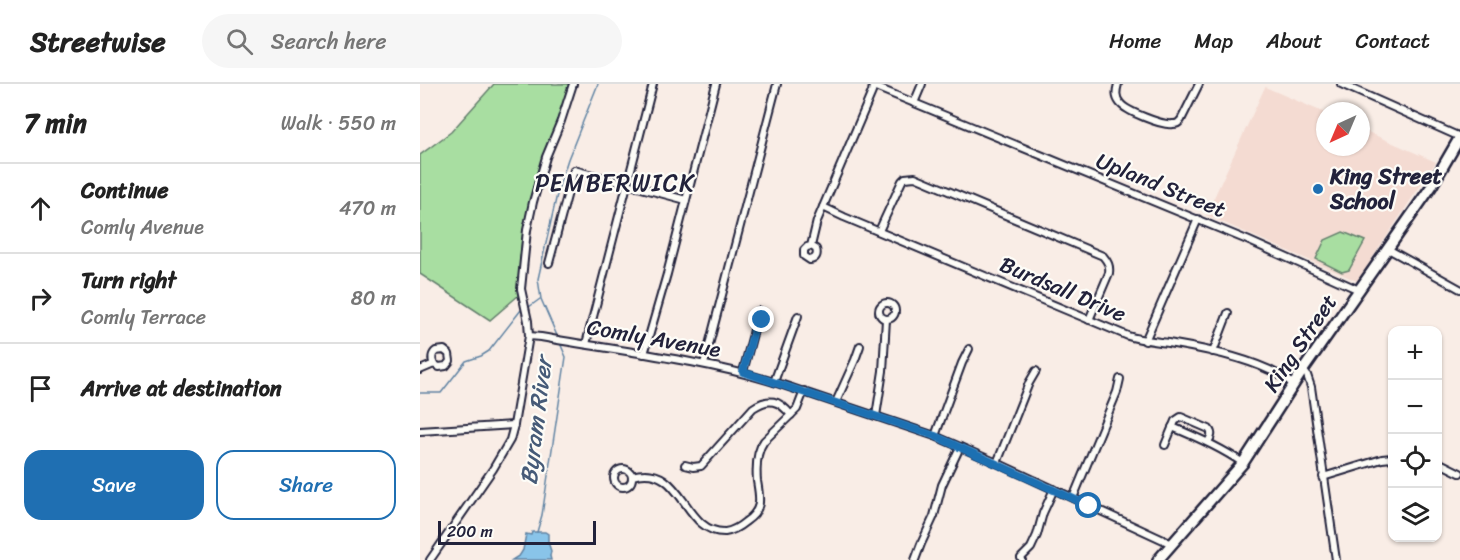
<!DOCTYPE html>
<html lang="en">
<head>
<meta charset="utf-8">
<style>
  :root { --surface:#fff; --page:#f6f6f6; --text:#222; --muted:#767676; --line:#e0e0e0; --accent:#1f6fb2 }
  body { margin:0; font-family:Sriracha,sans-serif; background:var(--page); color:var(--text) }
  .controls { position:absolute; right:18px; bottom:18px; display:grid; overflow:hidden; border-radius:12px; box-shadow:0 2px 4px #0004 }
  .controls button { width:54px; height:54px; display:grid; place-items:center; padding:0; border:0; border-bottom:2px solid var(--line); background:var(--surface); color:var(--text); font:30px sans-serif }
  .compass { position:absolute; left:896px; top:18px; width:54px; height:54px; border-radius:50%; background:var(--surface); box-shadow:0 2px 4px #0004; rotate:224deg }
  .scale { position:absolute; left:18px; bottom:15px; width:158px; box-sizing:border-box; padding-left:6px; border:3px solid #22223b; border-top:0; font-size:16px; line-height:21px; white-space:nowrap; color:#22223b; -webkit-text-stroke:4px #fdfcf7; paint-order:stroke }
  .stop { position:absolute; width:18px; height:18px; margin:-14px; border:4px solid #1f6fb2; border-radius:50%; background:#fff }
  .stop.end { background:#1f6fb2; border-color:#fff; box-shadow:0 2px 6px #0008 }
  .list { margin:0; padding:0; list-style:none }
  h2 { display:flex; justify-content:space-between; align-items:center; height:78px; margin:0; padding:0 24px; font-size:26px }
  h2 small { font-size:20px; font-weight:400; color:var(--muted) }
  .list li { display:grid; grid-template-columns:39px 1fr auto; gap:18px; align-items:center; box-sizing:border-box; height:90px; padding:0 24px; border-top:2px solid var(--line) }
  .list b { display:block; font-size:22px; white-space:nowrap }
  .list p { margin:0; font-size:20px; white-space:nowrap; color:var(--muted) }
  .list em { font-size:20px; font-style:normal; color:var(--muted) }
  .actions { display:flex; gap:12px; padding:18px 24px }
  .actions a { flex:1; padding:14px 0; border:2px solid var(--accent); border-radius:18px; text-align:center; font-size:21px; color:var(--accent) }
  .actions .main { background:var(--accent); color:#fff }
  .icon { flex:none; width:33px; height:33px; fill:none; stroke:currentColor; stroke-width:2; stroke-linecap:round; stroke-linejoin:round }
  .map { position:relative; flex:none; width:1040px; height:476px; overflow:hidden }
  header { display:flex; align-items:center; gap:36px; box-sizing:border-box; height:84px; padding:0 30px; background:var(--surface); border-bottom:2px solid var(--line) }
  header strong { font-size:28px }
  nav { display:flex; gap:33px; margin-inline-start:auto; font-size:21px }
  .search { width:420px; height:54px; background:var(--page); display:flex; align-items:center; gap:15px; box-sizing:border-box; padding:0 21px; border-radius:33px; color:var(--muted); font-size:22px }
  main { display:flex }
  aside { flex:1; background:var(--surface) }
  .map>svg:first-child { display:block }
  .built { fill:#f4dbd2 }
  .green { fill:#a8dea1; stroke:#65806e; stroke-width:1.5 }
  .water { fill:#89c4e9; stroke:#6083a3; stroke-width:1.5 }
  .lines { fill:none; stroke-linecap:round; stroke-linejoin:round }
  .stream { stroke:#6083a3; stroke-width:1.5 }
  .minor-casing { stroke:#22223b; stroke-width:10 }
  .secondary-casing { stroke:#22223b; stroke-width:14 }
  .minor { stroke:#fdfcf7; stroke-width:6 }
  .secondary { stroke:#fdfcf7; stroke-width:9 }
  .route { stroke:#1f6fb2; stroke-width:8 }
  .poi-dot { fill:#1f6fb2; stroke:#fdfcf7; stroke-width:2 }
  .labels { text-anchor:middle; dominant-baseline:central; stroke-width:4.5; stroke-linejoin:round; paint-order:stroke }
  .poi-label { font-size:22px; font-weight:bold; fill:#22223b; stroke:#fdfcf7; text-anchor:start }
  .street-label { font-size:22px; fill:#22223b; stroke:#fdfcf7 }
  .neighbourhood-label { font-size:24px; letter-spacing:1.5px; fill:#22223b; stroke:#fdfcf7 }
  .water-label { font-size:24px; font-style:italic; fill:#465b78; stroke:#fdfcf7 }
</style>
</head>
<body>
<header>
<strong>Streetwise</strong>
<div class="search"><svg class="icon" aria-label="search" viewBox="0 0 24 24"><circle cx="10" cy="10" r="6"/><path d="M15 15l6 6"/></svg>Search here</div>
<nav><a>Home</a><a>Map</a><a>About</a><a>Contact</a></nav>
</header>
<main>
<aside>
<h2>7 min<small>Walk · 550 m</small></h2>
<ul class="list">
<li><svg class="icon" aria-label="ahead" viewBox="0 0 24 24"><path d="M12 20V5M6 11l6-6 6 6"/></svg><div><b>Continue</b><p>Comly Avenue</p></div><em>470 m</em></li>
<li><svg class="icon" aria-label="right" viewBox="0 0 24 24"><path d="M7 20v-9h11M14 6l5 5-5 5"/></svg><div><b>Turn right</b><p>Comly Terrace</p></div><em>80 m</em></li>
<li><svg class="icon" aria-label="arrive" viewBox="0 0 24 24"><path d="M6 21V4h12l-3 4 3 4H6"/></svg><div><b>Arrive at destination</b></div></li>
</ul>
<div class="actions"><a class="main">Save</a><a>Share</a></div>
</aside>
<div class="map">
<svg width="1040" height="476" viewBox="0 0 1040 476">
  <rect width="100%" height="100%" fill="#f9ede6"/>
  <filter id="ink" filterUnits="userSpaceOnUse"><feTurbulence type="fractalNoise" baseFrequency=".0167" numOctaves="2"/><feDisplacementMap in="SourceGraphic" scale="12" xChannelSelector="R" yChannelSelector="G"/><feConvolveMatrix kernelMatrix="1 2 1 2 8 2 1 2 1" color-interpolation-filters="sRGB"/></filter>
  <g filter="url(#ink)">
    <!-- built -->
    <path class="built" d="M845 3 905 29V63H941V45L1016 78 937 197 786 131Z"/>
    <!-- green -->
    <g class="green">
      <path d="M74 0H150C136 44 117 87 106 133 101 155 99 189 99 211L70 236 0 190V71L31 48Z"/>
      <path d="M923 148 945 157 929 186 922 188 896 175 905 156Z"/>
    </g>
    <!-- water -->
    <path class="water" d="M112 448H125L128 450V458L131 467 130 472 131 476H92L100 471 103 466 106 450 111 451Z"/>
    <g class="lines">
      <!-- stream -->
      <g class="stream">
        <path d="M109 223 120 215"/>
        <path d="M138 254 121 215 118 195 138 106 148 75 178 0"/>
        <path d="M0 309H21L46 277 61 272 69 267 101 226"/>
        <path d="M117 448 122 431 146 273 140 259"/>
      </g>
      <!-- minor casing -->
      <g class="minor-casing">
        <g id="minor">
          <path d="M698 0C696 7 695 13 700 19 706 27 742 42 753 40 758 40 758 39 761 36L779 0"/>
          <path d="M921 0 1040 53"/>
          <path d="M453 2 827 156 939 206"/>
          <path d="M494 19 502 0"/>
          <path d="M403 123 424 133 708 252C723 257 739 257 754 260 790 266 847 278 874 301"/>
          <path d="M459 147 482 97 485 94 495 93 683 172C688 178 690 182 689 189L669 236"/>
          <path d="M391 162 396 165C398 171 396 175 390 176L384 172V166L387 163 391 162 397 137 452 8 453 1"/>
          <path d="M968 165 1040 205"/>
          <path d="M129 179 154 86 266 116"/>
          <circle cx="467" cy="227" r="8"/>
          <path d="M109 252 121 253C199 267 278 275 354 298L515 352 577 379 752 460"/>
          <path d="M725 257 778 135"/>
          <path d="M166 260 233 0"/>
          <path d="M793 268 808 229"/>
          <path d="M224 270 247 190 296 0"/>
          <path d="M284 280 357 0"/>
          <path d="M0 286 14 280 19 283 26 282 30 277 29 270 24 266 16 267C12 270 11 275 14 280"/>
          <path d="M883 286 887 291 891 303 916 476"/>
          <path d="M323 288 334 246 338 236H342L344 233 342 228 339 227 336 229 335 232 338 236"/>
          <path d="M354 298 378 232"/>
          <path d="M416 318 435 276 440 262"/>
          <path d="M456 332 463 287 466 235"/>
          <path d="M752 343C777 353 800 363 823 379"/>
          <path d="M0 347 94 341"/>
          <path d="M515 352 542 279 549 265"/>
          <path d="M745 361 755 337 761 333 789 345C793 350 791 353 788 358"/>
          <path d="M1018 378 1040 389"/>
          <path d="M577 379 609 299 616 287"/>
          <path d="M265 381 273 383 281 382 333 324C349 313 359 316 371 331"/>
          <circle cx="203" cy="394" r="9"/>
          <path d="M212 392C264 377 262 449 305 448 313 447 319 443 325 438 343 426 340 415 337 397 336 384 336 368 344 357L377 325 384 307"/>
          <path d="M903 393 962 375 972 374"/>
          <path d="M653 414 697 308 700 295"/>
          <path d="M10 476 73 385 90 356 94 341 109 252 108 237 101 205 107 146 113 118 126 73 141 37 153 0"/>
          <path d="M495 476 501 460 514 432 522 401 540 363"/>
          <path d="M602 476 601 474 611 464 617 451 623 429 634 405"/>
        </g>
      </g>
      <!-- secondary casing -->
      <g class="secondary-casing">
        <path id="secondary" d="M738 476 823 379 883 286 1011 103 1040 53"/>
      </g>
      <!-- minor -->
      <use href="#minor" class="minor"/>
      <!-- secondary -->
      <use href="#secondary" class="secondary"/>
    </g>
  </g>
  <g class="lines" filter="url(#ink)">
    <!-- route -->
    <path class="route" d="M342 236H338L334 246 323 288 515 352 669 422"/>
  </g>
  <!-- markers -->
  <circle class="poi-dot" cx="898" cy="105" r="6"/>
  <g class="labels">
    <!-- poi labels -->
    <g class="poi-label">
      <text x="910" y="92">King Street<tspan x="910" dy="25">School</tspan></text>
    </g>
    <!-- street labels -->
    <g class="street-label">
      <text transform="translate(741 101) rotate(22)">Upland Street</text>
      <text transform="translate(643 205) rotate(23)">Burdsall Drive</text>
      <text transform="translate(234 254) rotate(10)">Comly Avenue</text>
      <text transform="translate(880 259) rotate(-56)">King Street</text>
    </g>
    <!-- neighbourhood labels -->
    <g class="neighbourhood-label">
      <text x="195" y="99">PEMBERWICK</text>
    </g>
    <!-- water labels -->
    <g class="water-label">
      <text transform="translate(116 337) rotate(-83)">Byram River</text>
    </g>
  </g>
</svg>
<div class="controls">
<button>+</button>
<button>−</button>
<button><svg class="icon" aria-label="locate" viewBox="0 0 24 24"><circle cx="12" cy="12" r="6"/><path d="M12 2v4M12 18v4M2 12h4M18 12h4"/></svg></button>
<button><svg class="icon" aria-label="layers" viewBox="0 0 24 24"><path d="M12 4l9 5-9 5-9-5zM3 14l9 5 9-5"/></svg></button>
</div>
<svg class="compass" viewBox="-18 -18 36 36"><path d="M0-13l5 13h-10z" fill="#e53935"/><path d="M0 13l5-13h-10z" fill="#767676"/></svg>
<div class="scale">200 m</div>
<div class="stop" style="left:669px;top:422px"></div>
<div class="stop end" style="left:342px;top:236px"></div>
</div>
</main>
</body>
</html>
